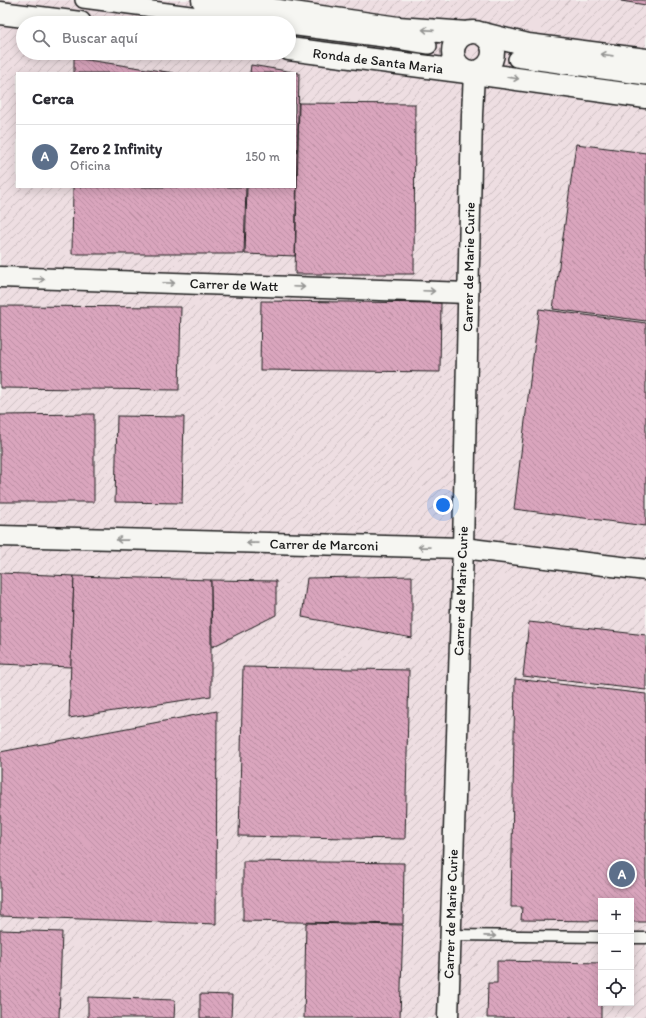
<!DOCTYPE html>
<html lang="es">
<head>
<meta charset="utf-8">
<style>
  :root { --surface:#fff; --page:#f7f7f7; --text:#2b2b33; --muted:#7c7c81; --line:#e1e1e2; --accent:#1f6fb2 }
  body { margin:0; font-family:Itim,sans-serif; background:var(--page); color:var(--text) }
  .controls { position:absolute; right:12px; bottom:12px; display:grid; overflow:hidden; border-radius:0px; box-shadow:0 2px 10px #0003 }
  .controls button { width:36px; height:36px; display:grid; place-items:center; padding:0; border:0; border-bottom:1px solid var(--line); background:var(--surface); color:var(--text); font:20px sans-serif }
  .you { position:absolute; left:443px; top:505px; width:14px; height:14px; margin:-10px; border:3px solid #fff; border-radius:50%; background:#1a73e8; box-shadow:0 0 0 6px #1a73e833 }
  .badge { display:grid; place-items:center; width:26px; height:26px; border-radius:50%; background:var(--accent); color:#fff; font-size:13px; font-weight:700 }
  .pin { position:absolute; translate:-50% -50%; border:2px solid #fff; box-shadow:0 1px 4px #0006 }
  .list { margin:0; padding:0; list-style:none }
  h2 { display:flex; justify-content:space-between; align-items:center; height:52px; margin:0; padding:0 16px; font-size:17px }
  h2 small { font-size:13px; font-weight:400; color:var(--muted) }
  .list li { display:grid; grid-template-columns:26px 1fr auto; gap:12px; align-items:center; box-sizing:border-box; height:64px; padding:0 16px; border-top:1px solid var(--line) }
  .list b { display:block; font-size:15px; white-space:nowrap }
  .list p { margin:0; font-size:13px; white-space:nowrap; color:var(--muted) }
  .list em { font-size:13px; font-style:normal; color:var(--muted) }
  .icon { flex:none; width:22px; height:22px; fill:none; stroke:currentColor; stroke-width:2; stroke-linecap:round; stroke-linejoin:round }
  .map { position:relative; flex:none; width:646px; height:1018px; overflow:hidden }
  .search { position:absolute; background:var(--surface); box-shadow:0 2px 10px #0003; left:16px; top:16px; width:280px; height:44px; display:flex; align-items:center; gap:10px; box-sizing:border-box; padding:0 14px; border-radius:22px; color:var(--muted); font-size:15px }
  .panel { position:absolute; background:var(--surface); box-shadow:0 2px 10px #0003; left:16px; top:72px; width:280px; height:116px; border-radius:0px }
  .map>svg:first-child { display:block }
  .industrial { fill:url(#industrial-furrows); fill-rule:evenodd }
  .building { fill:url(#building-back-hatch); stroke:#1c1c1c }
  .lines { fill:none; stroke-linecap:round; stroke-linejoin:round }
  .service-casing { stroke:#1c1c1c; stroke-width:13 }
  .pedestrian-casing { stroke:#1c1c1c; stroke-width:18 }
  .minor-casing { stroke:#1c1c1c; stroke-width:23 }
  .tertiary-casing { stroke:#1c1c1c; stroke-width:25 }
  .service { stroke:#f6f6f2; stroke-width:10 }
  .pedestrian { stroke:#f6f6f2; stroke-width:15 }
  .minor { stroke:#f6f6f2; stroke-width:20 }
  .tertiary { stroke:#f6f6f2; stroke-width:22 }
  .oneway { stroke:#949492 }
  .labels { text-anchor:middle; dominant-baseline:central; stroke-width:4; stroke-linejoin:round; paint-order:stroke }
  .street-label { font-size:14px; fill:#1c1c1c; stroke:#f6f6f2 }
</style>
</head>
<body>
<div class="map">
<svg width="646" height="1018" viewBox="0 0 646 1018">
  <defs>
    <pattern id="industrial-furrows" width="10" height="10" patternUnits="userSpaceOnUse"><rect width="10" height="10" fill="#eedee2"/><path d="M-1 1l2-2M0 10L10 0M9 11l2-2" fill="none" stroke="#ccbec1"/></pattern>
    <pattern id="building-back-hatch" width="6" height="6" patternUnits="userSpaceOnUse"><rect width="6" height="6" fill="#daa5bd"/><path d="M-1 5l2 2M0 0l6 6M5-1l2 2" fill="none" stroke="#ba8da2"/></pattern>
  </defs>
  <rect width="100%" height="100%" fill="#f6f6f2"/>
  <filter id="ink" filterUnits="userSpaceOnUse"><feTurbulence type="fractalNoise" baseFrequency=".025" numOctaves="2"/><feDisplacementMap in="SourceGraphic" scale="8" xChannelSelector="R" yChannelSelector="G"/><feConvolveMatrix kernelMatrix="1 2 1 2 8 2 1 2 1" color-interpolation-filters="sRGB"/></filter>
  <g filter="url(#ink)">
    <!-- industrial -->
    <path class="industrial" d="M0 0H646V1018H0ZM23 23H289V53H23ZM17 73H295V187H17ZM601 901H631V1003H601Z"/>
    <!-- building -->
    <g class="building">
      <path d="M621 0H646V5L621 1Z"/>
      <path d="M74 58 174 73H74Z"/>
      <path d="M251 65 299 73 295 256 245 254 247 187H295V73H250Z"/>
      <path d="M299 103 415 104 414 274H295Z"/>
      <path d="M576 144 646 153V321L553 309Z"/>
      <path d="M73 187H246L244 254H72Z"/>
      <path d="M261 301 441 303 440 372 260 370Z"/>
      <path d="M0 306 181 307 179 390 0 388Z"/>
      <path d="M539 309 646 323V526L514 509Z"/>
      <path d="M94 414V502H0V415Z"/>
      <path d="M117 416 184 417 182 503 115 502Z"/>
      <path d="M0 573 74 576 71 667 0 664Z"/>
      <path d="M74 576 211 580V696L69 718Z"/>
      <path d="M412 576V638L302 617 307 578Z"/>
      <path d="M211 580 276 581V615L212 647Z"/>
      <path d="M529 622 646 635V690L523 676Z"/>
      <path d="M243 667 409 670 405 839 239 836Z"/>
      <path d="M515 679 646 694V922H631V901H601V921L521 920 522 907H511Z"/>
      <path d="M217 711 216 924 0 916V752Z"/>
      <path d="M243 861 404 863 403 924 243 921Z"/>
      <path d="M306 923 403 925 400 1018H304Z"/>
      <path d="M0 930 62 932 59 1018H0Z"/>
      <path d="M497 961 601 963V1018H487L488 983H497Z"/>
      <path d="M200 994 232 995 231 1018H200Z"/>
      <path d="M88 997 175 1000 174 1018H88Z"/>
    </g>
    <g class="lines">
      <!-- service casing -->
      <g class="service-casing">
        <g id="service">
          <path d="M451 935 601 937"/>
          <path d="M631 938H646"/>
        </g>
      </g>
      <!-- pedestrian casing -->
      <g class="pedestrian-casing">
        <g id="pedestrian">
          <path d="M83 0 260 23"/>
          <path d="M289 27 391 40 429 46"/>
          <path d="M516 59 646 77"/>
        </g>
      </g>
      <!-- minor casing -->
      <g class="minor-casing">
        <g id="minor">
          <path d="M0 277 468 293"/>
          <path d="M0 536 463 548 646 570"/>
          <path d="M448 1018 463 548 472 115 474 73"/>
        </g>
      </g>
      <!-- tertiary casing -->
      <g class="tertiary-casing">
        <g id="tertiary">
          <path d="M203 0 398 28 467 33"/>
          <path d="M0 13 80 23"/>
          <circle cx="473" cy="52" r="20"/>
          <path d="M483 34 528 45 646 60"/>
          <path d="M289 49 467 72"/>
          <path d="M474 73 646 97"/>
        </g>
      </g>
      <!-- service -->
      <use href="#service" class="service"/>
      <!-- pedestrian -->
      <use href="#pedestrian" class="pedestrian"/>
      <!-- minor -->
      <use href="#minor" class="minor"/>
      <!-- tertiary -->
      <use href="#tertiary" class="tertiary"/>
    </g>
    <!-- one-way arrows -->
    <defs><path id="oneway-shaft" d="M-6 0H5M1.5-3L5.5 0L1.5 3" fill="none" stroke-width="1.6" stroke-linecap="round" stroke-linejoin="round"/></defs>
    <g class="oneway">
      <use href="#oneway-shaft" transform="translate(428 30) rotate(-176)"/>
      <use href="#oneway-shaft" transform="translate(607 55) rotate(-172)"/>
      <use href="#oneway-shaft" transform="translate(513 78) rotate(8)"/>
      <use href="#oneway-shaft" transform="translate(39 279) rotate(2)"/>
      <use href="#oneway-shaft" transform="translate(169 283) rotate(2)"/>
      <use href="#oneway-shaft" transform="translate(299 287) rotate(2)"/>
      <use href="#oneway-shaft" transform="translate(429 291) rotate(2)"/>
      <use href="#oneway-shaft" transform="translate(122 540) rotate(-179)"/>
      <use href="#oneway-shaft" transform="translate(252 543) rotate(-179)"/>
      <use href="#oneway-shaft" transform="translate(424 547) rotate(-179)"/>
      <use href="#oneway-shaft" transform="translate(490 936) rotate(1)"/>
    </g>
  </g>
  <g class="labels">
    <!-- street labels -->
    <g class="street-label">
      <text transform="translate(378 61) rotate(7)">Ronda de Santa Maria</text>
      <text transform="translate(469 267) rotate(-89)">Carrer de Marie Curie</text>
      <text transform="translate(234 285) rotate(2)">Carrer de Watt</text>
      <text transform="translate(324 545) rotate(1)">Carrer de Marconi</text>
      <text transform="translate(461 591) rotate(-88)">Carrer de Marie Curie</text>
      <text transform="translate(451 914) rotate(-88)">Carrer de Marie Curie</text>
    </g>
  </g>
</svg>
<div class="controls">
<button>+</button>
<button>−</button>
<button><svg class="icon" aria-label="locate" viewBox="0 0 24 24"><circle cx="12" cy="12" r="6"/><path d="M12 2v4M12 18v4M2 12h4M18 12h4"/></svg></button>
</div>
<div class="you"></div>
<div class="pin badge" style="left:622px;top:874px;background:#5c6f8a">A</div>
<div class="search"><svg class="icon" aria-label="search" viewBox="0 0 24 24"><circle cx="10" cy="10" r="6"/><path d="M15 15l6 6"/></svg>Buscar aquí</div>
<section class="panel">
<h2>Cerca<small></small></h2>
<ul class="list">
<li><span class="badge" style="background:#5c6f8a">A</span><div><b>Zero 2 Infinity</b><p>Oficina</p></div><em>150 m</em></li>
</ul>
</section>
</div>
</body>
</html>
